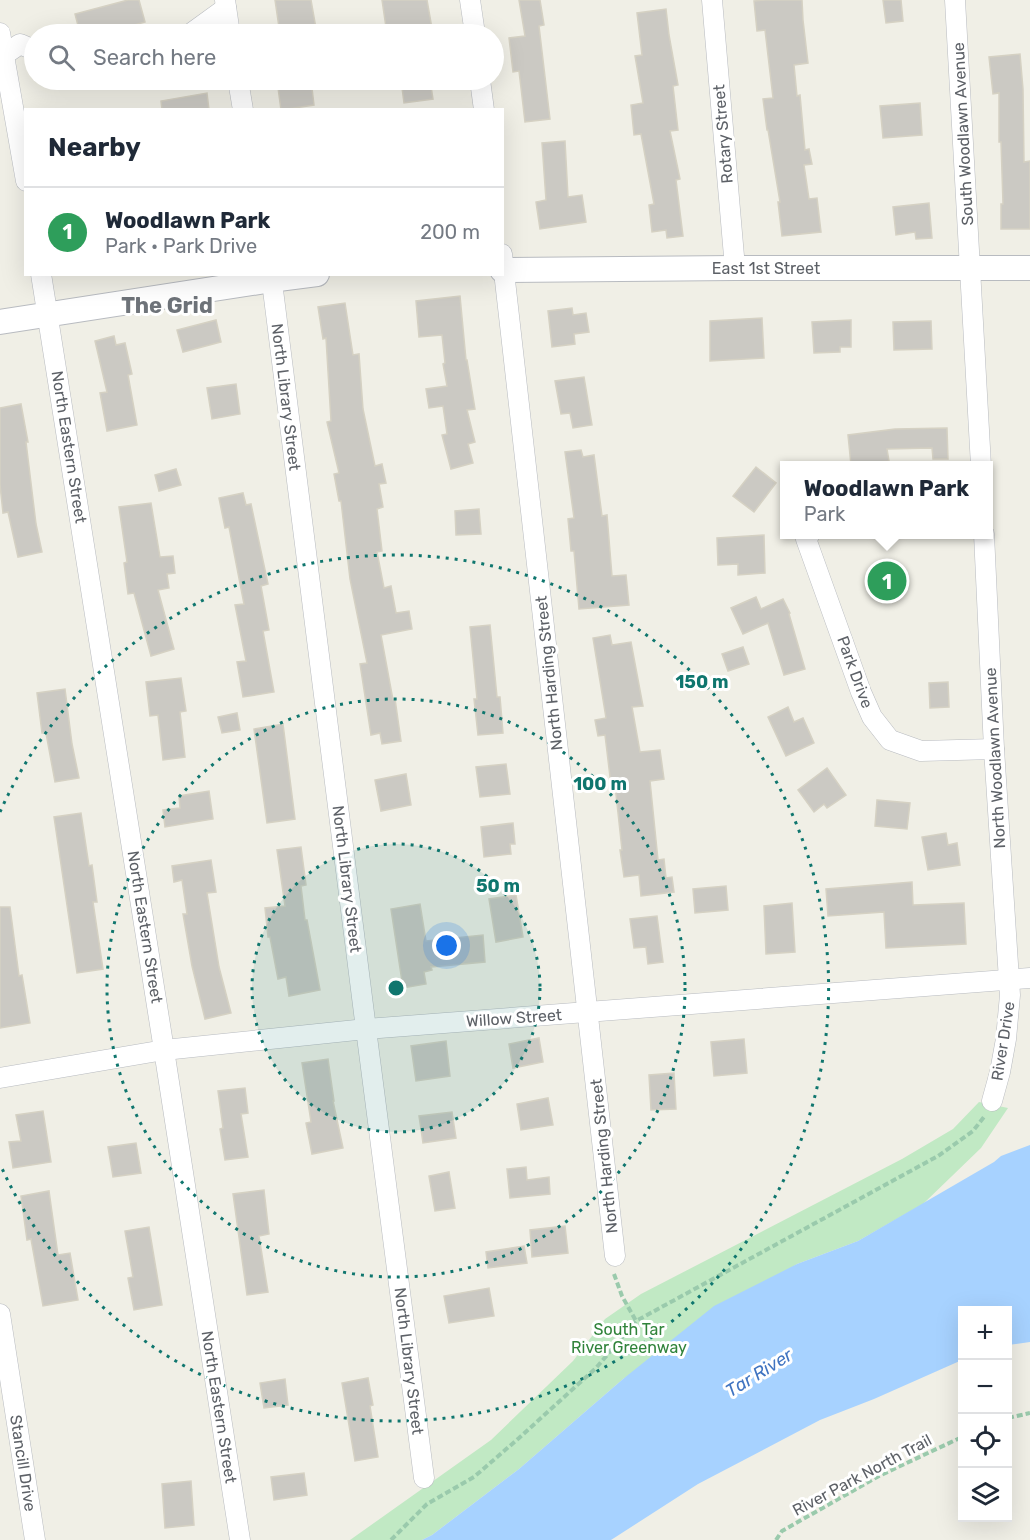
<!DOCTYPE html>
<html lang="en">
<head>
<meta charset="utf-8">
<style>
  :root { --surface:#fff; --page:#f6f6f7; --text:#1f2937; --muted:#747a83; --line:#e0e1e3; --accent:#f24a2a }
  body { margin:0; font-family:Rubik,sans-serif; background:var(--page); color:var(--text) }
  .controls { position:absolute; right:18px; bottom:18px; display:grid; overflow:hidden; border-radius:0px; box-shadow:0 6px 24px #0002 }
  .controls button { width:54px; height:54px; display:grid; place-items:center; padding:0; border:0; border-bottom:2px solid var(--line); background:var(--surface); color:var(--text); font:30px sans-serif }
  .you { position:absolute; left:447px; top:946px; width:21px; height:21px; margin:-15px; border:4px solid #fff; border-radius:50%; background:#1a73e8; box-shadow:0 0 0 9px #1a73e833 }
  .badge { display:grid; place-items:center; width:39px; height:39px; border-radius:50%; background:var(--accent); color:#fff; font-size:20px; font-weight:700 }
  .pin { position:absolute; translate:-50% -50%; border:3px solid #fff; box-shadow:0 2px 6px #0006 }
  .popup { position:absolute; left:780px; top:461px; width:213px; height:78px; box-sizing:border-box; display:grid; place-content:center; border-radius:0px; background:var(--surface); filter:drop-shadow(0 2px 4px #0005); font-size:20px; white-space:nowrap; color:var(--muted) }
  .popup b { font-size:22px; color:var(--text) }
  .popup::after { content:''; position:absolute; left:50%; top:100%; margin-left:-12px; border:12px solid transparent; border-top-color:var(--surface) }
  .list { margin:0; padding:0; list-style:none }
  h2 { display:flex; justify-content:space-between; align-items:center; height:78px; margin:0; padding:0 24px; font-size:26px }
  h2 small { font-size:20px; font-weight:400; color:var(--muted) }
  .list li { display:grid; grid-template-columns:39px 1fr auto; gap:18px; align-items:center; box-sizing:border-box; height:90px; padding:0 24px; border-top:2px solid var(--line) }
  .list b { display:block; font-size:22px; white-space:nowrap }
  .list p { margin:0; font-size:20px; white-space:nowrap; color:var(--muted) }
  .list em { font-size:20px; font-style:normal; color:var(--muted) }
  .icon { flex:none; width:33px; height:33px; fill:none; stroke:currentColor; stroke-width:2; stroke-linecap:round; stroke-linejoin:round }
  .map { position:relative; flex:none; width:1030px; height:1540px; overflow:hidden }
  .search { position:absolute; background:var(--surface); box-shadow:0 6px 24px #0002; left:24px; top:24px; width:480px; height:66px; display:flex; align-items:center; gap:15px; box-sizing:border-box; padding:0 21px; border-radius:33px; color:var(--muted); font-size:22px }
  .panel { position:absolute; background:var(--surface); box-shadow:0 6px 24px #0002; left:24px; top:108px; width:480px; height:168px; border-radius:0px }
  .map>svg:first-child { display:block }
  .green { fill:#c1e9c4 }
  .water { fill:#a7d2ff }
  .building { fill:#cbc9c3; stroke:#d5d1c3; stroke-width:1.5 }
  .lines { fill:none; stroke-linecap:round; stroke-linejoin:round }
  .minor-casing { stroke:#b8bbc0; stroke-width:21 }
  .tertiary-casing { stroke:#b8bbc0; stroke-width:26 }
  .path { stroke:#9acaac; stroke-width:4; stroke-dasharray:6 3; stroke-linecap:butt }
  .minor { stroke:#fff; stroke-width:20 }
  .tertiary { stroke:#fff; stroke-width:24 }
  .ring { fill:none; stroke:#0f766e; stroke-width:3; stroke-dasharray:3 6 }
  .labels { text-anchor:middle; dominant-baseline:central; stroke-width:6; stroke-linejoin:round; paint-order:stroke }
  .street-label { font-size:16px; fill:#5d6167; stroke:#fff }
  .park-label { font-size:16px; fill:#30833a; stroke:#fff }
  .water-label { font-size:18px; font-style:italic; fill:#4074c1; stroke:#fff }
  .district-label { font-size:22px; font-weight:bold; fill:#6e7379; stroke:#fff }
  .centre { fill:#0f766e; stroke:#fff; stroke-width:3 }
  .ring-label { font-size:18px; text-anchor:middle; font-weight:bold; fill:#0f766e; stroke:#fff; stroke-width:6; stroke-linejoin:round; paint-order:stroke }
</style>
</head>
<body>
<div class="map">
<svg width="1030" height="1540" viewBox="0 0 1030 1540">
  <rect width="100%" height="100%" fill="#f0efe6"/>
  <!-- green -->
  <path class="green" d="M979 1102 1008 1108 981 1148 923 1204 858 1241 797 1264 623 1379 519 1469 432 1535 422 1540H350L491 1440 573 1361 605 1319 641 1294 902 1159 953 1129Z"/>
  <!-- water -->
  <path class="water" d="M1030 1145V1342L1008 1345V1310H962V1360L874 1399 820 1420 698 1484 611 1540H422L432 1535 519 1469 623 1379 714 1306 797 1264 858 1241 994 1162 1001 1156Z"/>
  <!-- building -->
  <g class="building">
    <path d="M128 0H139L145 22 102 34 100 28 80 33 75 14Z"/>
    <path d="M275 0H311L317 34H280Z"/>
    <path d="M382 0H427L433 34H387Z"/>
    <path d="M519 0H540L544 25 539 26 550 119 525 122 519 71 513 72 509 38 525 36Z"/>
    <path d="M765 0H802L803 20 808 63 794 65 797 96 800 95 805 150 809 149 812 164 804 165 809 199 817 198 821 232 782 236 778 202H780L768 130H767L763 99 773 98 765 30 757 31 754 1Z"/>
    <path d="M883 0H901L903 21 886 23Z"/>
    <path d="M666 9 669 35 678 85 673 86 678 130 670 131 680 179 676 180 683 236 667 238 666 230 652 232 649 205 654 204 641 134 634 135 631 105 643 103 635 56 642 55 637 13Z"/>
    <path d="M1020 54 1023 89 1024 162 1030 161V229H1001V204H1003L1001 142H999V93L993 94 989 57Z"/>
    <path d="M277 80H311L314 105 281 110Z"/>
    <path d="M401 80H430L433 99 404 103Z"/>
    <path d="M207 93 209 110H162L161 101Z"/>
    <path d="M920 103 922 135 883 138 880 106Z"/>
    <path d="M565 141 568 197 582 195 586 222 540 229 536 202 546 200 542 143Z"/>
    <path d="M929 203 932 238 916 239 915 232 896 235 893 207Z"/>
    <path d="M460 296 466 360H467L475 409 467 410 475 442 468 444 473 463 451 469 442 435 447 434 443 406 429 408 426 389 447 386 443 364 445 363 442 335 419 337 416 301Z"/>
    <path d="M345 303 353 355 359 354 363 409 375 466 382 464 386 483 379 484 383 507 377 509 382 551 377 552 384 588 391 586 396 613 409 611 412 629 381 635 393 700 395 699 401 741 382 744 380 733 371 735 360 664 367 663 350 579 341 501H339L334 474 339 473 327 422 331 421 326 338 323 339 318 307Z"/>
    <path d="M572 308 573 315 586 313 589 332 574 334 575 344 552 347 548 311Z"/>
    <path d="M762 318 764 358 710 361V321Z"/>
    <path d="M216 320 221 342 183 352 177 330Z"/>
    <path d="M851 320V347H840V352L814 353 812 322Z"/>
    <path d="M931 321 932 349 894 350 893 322Z"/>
    <path d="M114 336 116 345 125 343 132 374 128 375 137 425 107 431 100 393 107 392 95 341Z"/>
    <path d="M584 377 592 425 573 428 570 413 561 414 555 381Z"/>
    <path d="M236 384 240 414 212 419 207 388Z"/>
    <path d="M21 404 28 442H26L36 524 42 552 18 557 8 512 3 513 0 485V408Z"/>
    <path d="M947 428 948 459H933L932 448 887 449 889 461 851 465 848 435 895 429Z"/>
    <path d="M581 450 583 457 594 455 602 516 607 515 612 576 626 575 629 605 579 609 574 551H571L568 519 574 518 565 452Z"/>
    <path d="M756 467 776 483 754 512 733 496Z"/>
    <path d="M176 469 181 485 159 491 155 475Z"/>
    <path d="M243 493 246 505 251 504 268 584 261 586 269 630 263 631 274 692 243 697 237 662 246 661 235 605 244 604 229 527 225 528 219 498Z"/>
    <path d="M151 503 160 557 173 556 175 573 167 574 169 588 158 590 174 649 151 656 134 593 128 594 124 563 127 562 119 507Z"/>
    <path d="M479 509 481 534 456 535 455 511Z"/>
    <path d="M764 535 765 573 738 575V564L718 565 717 538Z"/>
    <path d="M756 597 761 609 783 599 790 613 789 614 805 669 784 675 768 623 743 634 731 608Z"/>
    <path d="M490 625 497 697H500L503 733 478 735 474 699H477L470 627Z"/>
    <path d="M610 635 612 645 631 642 643 706 632 707 640 752 660 750 664 779 650 781 658 860 664 859 666 878 672 877 674 892 641 896 639 875 624 877 620 850H622L615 785H611L605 735 598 736 595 720 606 718 593 638Z"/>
    <path d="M743 647 749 664 728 671 722 654Z"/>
    <path d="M181 678 186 711 180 712 185 757 163 760 158 715 150 716 146 682Z"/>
    <path d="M948 682 949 707 930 708 929 683Z"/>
    <path d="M65 689 72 744 79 778 55 782 46 733H42L37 693Z"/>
    <path d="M788 707 794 722 803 718 814 743 786 756 768 717Z"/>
    <path d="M237 713 240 730 222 733 218 717Z"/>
    <path d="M283 724 295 819 267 823 254 729Z"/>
    <path d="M506 764 510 794 480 797 476 767Z"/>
    <path d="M827 768 846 795 827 808 824 804 814 812 798 790Z"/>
    <path d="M406 774 411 805 381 811 375 780Z"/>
    <path d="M209 791 213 819 165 827 163 810 180 808 179 796Z"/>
    <path d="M877 800 910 803 907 829 875 826Z"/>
    <path d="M81 813 89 866 92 865 97 902H93L103 969 77 973 54 817Z"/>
    <path d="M513 823 515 844H510L511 854 484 857 481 827Z"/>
    <path d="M946 833 948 845 957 843 960 865 928 870 922 837Z"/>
    <path d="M301 847 306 885 301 886 305 920H307L320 990 289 996 286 977 278 979 270 937H268L265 908 285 906 277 850Z"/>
    <path d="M211 860 216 892 207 893 219 967 231 1013 205 1019 192 966 183 914H187L182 880 174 882 172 866Z"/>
    <path d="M912 882 913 905 964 903 966 944 886 948 884 912 828 916 826 889Z"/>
    <path d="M726 886 728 910 695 913 693 889Z"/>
    <path d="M516 895 523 937 496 942 489 899Z"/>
    <path d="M792 903 795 952 766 954 764 906Z"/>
    <path d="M420 904 426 941 483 935 485 962 431 967 432 970 424 972 426 984 403 988 391 909Z"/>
    <path d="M0 907H10L19 976 22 975 30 1023 0 1028Z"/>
    <path d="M657 916 663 962 648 964 646 947 634 948 630 919Z"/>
    <path d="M539 1038 543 1062 513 1068 509 1044Z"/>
    <path d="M744 1039 747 1073 714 1076 711 1042Z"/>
    <path d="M446 1041 450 1076 416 1081 411 1046Z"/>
    <path d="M328 1059 334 1101H333L343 1148 312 1154 306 1123 311 1122 302 1063Z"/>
    <path d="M674 1073 676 1109 651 1110 649 1075Z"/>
    <path d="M245 1088 248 1113 241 1114 248 1157 225 1160 220 1129 223 1128 218 1091Z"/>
    <path d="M548 1098 553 1125 521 1130 517 1104Z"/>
    <path d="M43 1111 51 1162 13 1168 9 1142 21 1141 16 1115Z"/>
    <path d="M452 1112 456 1138 423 1143 419 1116Z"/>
    <path d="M136 1143 141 1173 113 1177 108 1147Z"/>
    <path d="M526 1167 527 1180 549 1177 550 1194 510 1198 507 1169Z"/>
    <path d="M449 1172 455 1208 435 1211 429 1176Z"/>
    <path d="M264 1190 269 1234 259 1236 268 1292 247 1295 233 1194Z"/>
    <path d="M49 1191 58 1255 70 1253 78 1300 43 1306 31 1239 27 1240 21 1196Z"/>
    <path d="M565 1226 568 1253 532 1257 530 1230Z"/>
    <path d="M149 1227 162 1305 134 1310 128 1278 133 1277 125 1231Z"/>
    <path d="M524 1246 527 1263 488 1268 486 1252Z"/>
    <path d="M489 1288 494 1316 449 1323 444 1296Z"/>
    <path d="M368 1378 373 1405 370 1406 378 1457 355 1461 342 1383Z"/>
    <path d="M285 1379 288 1405 264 1408 260 1383Z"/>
    <path d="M304 1473 307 1495 274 1500 271 1477Z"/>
    <path d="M191 1481 194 1525 165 1528 162 1484Z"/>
  </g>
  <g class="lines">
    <!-- minor casing -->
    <g class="minor-casing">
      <g id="minor">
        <path d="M225 0 230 34"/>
        <path d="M470 0 475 34"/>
        <path d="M712 0 735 268"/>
        <path d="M955 0 981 466"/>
        <path d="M0 33 26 181"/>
        <path d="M190 34 226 8"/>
        <path d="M0 56 4 55 20 44 34 50"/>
        <path d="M238 80 243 110"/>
        <path d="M480 80 484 110"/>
        <path d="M502 254 615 1256"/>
        <path d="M41 274 164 1050 240 1540"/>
        <path d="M271 274 366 1029 424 1478"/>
        <path d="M810 534 806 539 861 692 872 717 890 740 921 751 994 749"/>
        <path d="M984 534 994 749 1010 995 1006 1039 1000 1072 992 1101"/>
        <path d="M0 1078 164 1050 366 1029 1030 978"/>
        <path d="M0 1314 35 1540"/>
      </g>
    </g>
    <!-- tertiary casing -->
    <g class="tertiary-casing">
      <g id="tertiary">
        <path d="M502 270 735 268H1030"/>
        <path d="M0 322 272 280 317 274"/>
      </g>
    </g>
    <!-- path -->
    <g class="path">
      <path d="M614 1274 622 1296 636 1321"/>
      <path d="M1008 1418 1030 1413"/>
      <path d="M391 1540 427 1504 474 1477 519 1438 596 1368 636 1321 938 1156 973 1131 984 1117"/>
      <path d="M776 1540 782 1531 879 1476 962 1437"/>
    </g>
    <!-- minor -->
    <use href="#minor" class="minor"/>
    <!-- tertiary -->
    <use href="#tertiary" class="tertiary"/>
  </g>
  <!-- distance rings -->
  <circle cx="396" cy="988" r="144" fill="#0f766e" fill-opacity=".12"/>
  <g class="ring">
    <circle cx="396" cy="988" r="144"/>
    <circle cx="396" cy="988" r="289"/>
    <path d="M0 812A433 433 0 1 1 0 1164"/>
  </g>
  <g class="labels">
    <!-- street labels -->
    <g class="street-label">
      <text transform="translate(723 134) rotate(-95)">Rotary Street</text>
      <text transform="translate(963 134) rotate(-93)">South Woodlawn Avenue</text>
      <text x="766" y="268">East 1st Street</text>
      <text transform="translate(286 397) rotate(83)">North Library Street</text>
      <text transform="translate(69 447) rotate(81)">North Eastern Street</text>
      <text transform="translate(855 672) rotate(70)">Park Drive</text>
      <text transform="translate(549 673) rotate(-96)">North Harding Street</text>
      <text transform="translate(995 758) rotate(-93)">North Woodlawn Avenue</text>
      <text transform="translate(347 879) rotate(83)">North Library Street</text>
      <text transform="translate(145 927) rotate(81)">North Eastern Street</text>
      <text transform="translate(514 1018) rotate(-4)">Willow Street</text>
      <text transform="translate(1003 1041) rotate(-81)">River Drive</text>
      <text transform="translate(604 1156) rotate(-96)">North Harding Street</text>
      <text transform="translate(409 1361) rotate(83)">North Library Street</text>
      <text transform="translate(219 1407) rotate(81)">North Eastern Street</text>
      <text transform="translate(23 1463) rotate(81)">Stancill Drive</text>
      <text transform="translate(862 1475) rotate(-28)">River Park North Trail</text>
    </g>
    <!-- park labels -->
    <g class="park-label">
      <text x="629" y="1329">South Tar<tspan x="629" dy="18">River Greenway</tspan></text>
    </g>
    <!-- water labels -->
    <g class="water-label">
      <text transform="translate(759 1373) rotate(-32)">Tar River</text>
    </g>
    <!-- district labels -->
    <g class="district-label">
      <text x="167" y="305">The Grid</text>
    </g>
  </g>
  <circle cx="396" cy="988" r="9" class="centre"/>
  <g class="ring-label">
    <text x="702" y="688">150 m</text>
    <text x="600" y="790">100 m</text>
    <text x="498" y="892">50 m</text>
  </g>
</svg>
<div class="controls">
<button>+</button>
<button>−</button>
<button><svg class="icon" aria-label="locate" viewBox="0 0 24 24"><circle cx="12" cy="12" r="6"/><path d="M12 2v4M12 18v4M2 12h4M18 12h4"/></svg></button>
<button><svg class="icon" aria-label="layers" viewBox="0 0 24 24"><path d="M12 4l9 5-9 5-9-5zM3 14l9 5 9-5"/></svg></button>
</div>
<div class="you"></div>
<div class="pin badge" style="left:887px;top:581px;background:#2e9e5b">1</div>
<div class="popup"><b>Woodlawn Park</b>Park</div>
<div class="search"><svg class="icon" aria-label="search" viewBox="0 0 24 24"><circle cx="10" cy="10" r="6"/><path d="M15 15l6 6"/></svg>Search here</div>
<section class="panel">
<h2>Nearby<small></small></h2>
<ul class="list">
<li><span class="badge" style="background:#2e9e5b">1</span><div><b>Woodlawn Park</b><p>Park · Park Drive</p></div><em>200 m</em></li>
</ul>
</section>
</div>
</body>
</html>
